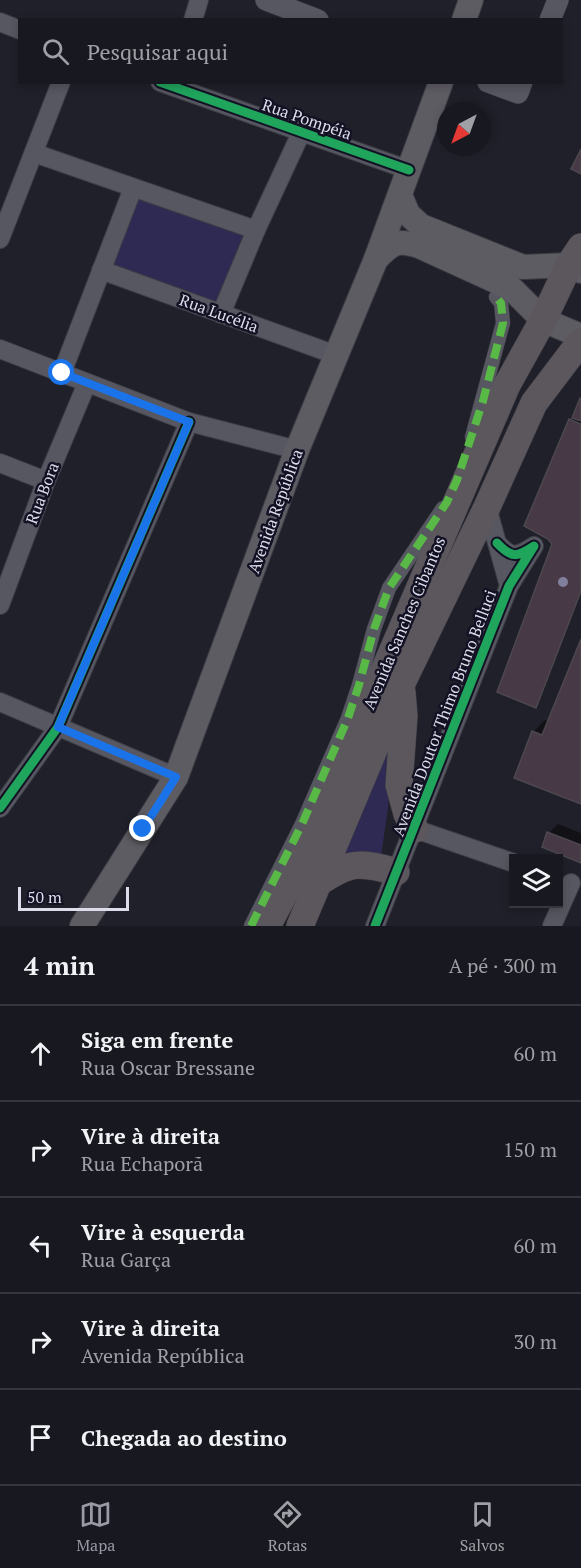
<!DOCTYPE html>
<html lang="pt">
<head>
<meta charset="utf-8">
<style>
  :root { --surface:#181820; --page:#25252d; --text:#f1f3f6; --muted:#9fa0a5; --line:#36373e; --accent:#9a9aa7 }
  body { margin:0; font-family:"PT Serif",serif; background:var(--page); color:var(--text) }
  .controls { position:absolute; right:18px; bottom:18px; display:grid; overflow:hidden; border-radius:0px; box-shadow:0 3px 9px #0003 }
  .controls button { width:54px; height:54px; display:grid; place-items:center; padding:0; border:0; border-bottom:2px solid var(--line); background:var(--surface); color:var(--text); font:30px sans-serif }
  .compass { position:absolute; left:437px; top:102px; width:54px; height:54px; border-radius:50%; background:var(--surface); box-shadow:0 3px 9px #0003; rotate:221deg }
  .scale { position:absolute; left:18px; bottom:15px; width:111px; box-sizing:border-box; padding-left:6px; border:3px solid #dcdcea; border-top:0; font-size:16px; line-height:21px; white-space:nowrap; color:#dcdcea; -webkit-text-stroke:4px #131225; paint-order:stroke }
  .stop { position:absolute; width:18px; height:18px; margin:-14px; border:4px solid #1a73e8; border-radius:50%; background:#fff }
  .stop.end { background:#1a73e8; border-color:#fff; box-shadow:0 2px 6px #0008 }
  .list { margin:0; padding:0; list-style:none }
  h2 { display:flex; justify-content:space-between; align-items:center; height:78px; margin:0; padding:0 24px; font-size:26px }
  h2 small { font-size:20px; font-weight:400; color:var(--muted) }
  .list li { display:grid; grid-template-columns:39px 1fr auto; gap:18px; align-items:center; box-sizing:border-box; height:96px; padding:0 24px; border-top:2px solid var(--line) }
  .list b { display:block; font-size:22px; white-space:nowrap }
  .list p { margin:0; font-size:20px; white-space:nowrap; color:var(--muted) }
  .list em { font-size:20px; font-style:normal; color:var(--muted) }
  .icon { flex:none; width:33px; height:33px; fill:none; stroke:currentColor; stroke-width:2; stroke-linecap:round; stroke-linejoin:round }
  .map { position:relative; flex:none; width:581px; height:926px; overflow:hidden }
  .search { position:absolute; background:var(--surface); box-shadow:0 3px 9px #0003; left:18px; right:18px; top:18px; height:66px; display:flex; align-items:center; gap:15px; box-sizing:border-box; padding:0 21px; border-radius:0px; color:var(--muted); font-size:22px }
  .sheet { height:558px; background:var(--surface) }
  nav { display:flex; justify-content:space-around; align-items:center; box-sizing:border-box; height:84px; border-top:2px solid var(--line); background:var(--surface); font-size:16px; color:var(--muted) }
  nav a { display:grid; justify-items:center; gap:3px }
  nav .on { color:var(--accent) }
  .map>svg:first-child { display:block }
  .green { fill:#2e2a53 }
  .shadow { fill:#0007 }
  .building { fill:#473945; stroke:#4d484f; stroke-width:1.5 }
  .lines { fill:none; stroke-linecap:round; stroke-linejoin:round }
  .pedestrian-casing { stroke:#3c3c45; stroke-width:15 }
  .minor-casing { stroke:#3c3c45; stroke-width:20 }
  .tertiary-casing { stroke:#3c3c45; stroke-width:22 }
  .secondary-casing { stroke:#3c3c45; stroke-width:26 }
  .primary-casing { stroke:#3c3c45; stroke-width:28 }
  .pedestrian { stroke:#575761; stroke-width:14 }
  .minor { stroke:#575761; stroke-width:18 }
  .tertiary { stroke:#575761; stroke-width:21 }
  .secondary { stroke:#5e5c63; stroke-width:24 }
  .primary { stroke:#5c565d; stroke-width:27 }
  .quiet { stroke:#58b947; stroke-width:8; stroke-dasharray:15 8; stroke-linecap:butt }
  .cycleway-casing { stroke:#131225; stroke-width:13 }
  .cycleway { stroke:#20a55d; stroke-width:9 }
  .tree { fill:#80809c }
  .route { stroke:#1a73e8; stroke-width:8 }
  .labels { text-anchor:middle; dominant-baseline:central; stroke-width:5; stroke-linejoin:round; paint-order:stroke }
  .street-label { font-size:16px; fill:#dcdcea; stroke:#131225 }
</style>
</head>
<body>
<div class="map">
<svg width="581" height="926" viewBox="0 0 581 926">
  <rect width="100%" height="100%" fill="#20202a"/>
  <!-- green -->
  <g class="green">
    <path d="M139 197 249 232 219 309 111 266Z"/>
    <path d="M394 732 388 808 381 856 339 855Z"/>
  </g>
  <!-- shadow -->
  <g class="shadow">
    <path d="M581 399V593L536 706 554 543 570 420 574 418Z"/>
    <path d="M581 643V803L533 732 545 720 549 722Z"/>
    <path d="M558 824 581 833V861L549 833Z"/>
  </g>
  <!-- building -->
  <g class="building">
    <path d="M581 149V174L571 169Z"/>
    <path d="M580 398 581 399V421L572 418Z"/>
    <path d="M569 419 581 424V591L536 708 497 692 552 544 548 539 524 526Z"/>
    <path d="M581 639V804L514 778 532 731 542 735Z"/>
    <path d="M547 832 581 845V863L542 847Z"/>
  </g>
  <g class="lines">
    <!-- pedestrian casing -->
    <g class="pedestrian-casing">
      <g id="pedestrian">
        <path d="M472 437 503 323 501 303 496 297"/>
        <path d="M251 926 302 824 348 718 359 685 374 629 389 588 443 508"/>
      </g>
    </g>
    <!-- minor casing -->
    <g class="minor-casing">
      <g id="minor">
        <path d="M193 20 199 0"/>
        <path d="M0 22 20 30"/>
        <path d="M160 82 409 170"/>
        <path d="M34 153 256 230"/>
        <path d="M0 239 61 82"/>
        <path d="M101 270 336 355"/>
        <path d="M221 314 256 230 301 133"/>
        <path d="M0 349 189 422 297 450"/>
        <path d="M62 373 133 188"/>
        <path d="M0 463 46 481"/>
        <path d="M487 507 509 586"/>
        <path d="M0 605 46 481 87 383"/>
        <path d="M0 702 176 777"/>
        <path d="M0 808 58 727 189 422"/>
        <path d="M415 829 514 863"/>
        <path d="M375 926 509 586 534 546C517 557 512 559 497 543"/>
        <path d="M552 926 571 883"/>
      </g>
    </g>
    <!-- tertiary casing -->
    <g class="tertiary-casing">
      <g id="tertiary">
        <path d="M266 0 318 20"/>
        <path d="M550 20 558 0"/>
        <path d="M488 82 518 93 522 82"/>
      </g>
    </g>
    <!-- secondary casing -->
    <g class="secondary-casing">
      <g id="secondary">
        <path d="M464 20 471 0"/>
        <path d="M400 195 408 214 421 226 523 267 569 265 581 271"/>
        <path d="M376 259C392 243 396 239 419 246L511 288 543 320 581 336"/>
        <path d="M82 926 176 777 297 450 376 259 441 82"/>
      </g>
    </g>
    <!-- primary casing -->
    <g class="primary-casing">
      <g id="primary">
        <path d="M402 692 404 716 399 785 407 814 415 829"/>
        <path d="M318 883C349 862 359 861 396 872"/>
        <path d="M267 926 302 861 507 385 543 320 569 265 581 247"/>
        <path d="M300 926 402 683 487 507 534 403 581 341"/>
      </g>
    </g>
    <!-- pedestrian -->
    <use href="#pedestrian" class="pedestrian"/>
    <!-- minor -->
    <use href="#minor" class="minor"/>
    <!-- tertiary -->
    <use href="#tertiary" class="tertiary"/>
    <!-- secondary -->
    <use href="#secondary" class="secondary"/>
    <!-- primary -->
    <use href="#primary" class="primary"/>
    <!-- quiet -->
    <path class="quiet" d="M251 926 302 824 348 718 359 685 374 629 389 588 447 502 457 480 483 401 503 323 501 303 496 297"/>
    <!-- cycleway casing -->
    <g class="cycleway-casing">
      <g id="cycleway">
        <path d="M160 82 409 170"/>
        <path d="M0 808 58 727 189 422"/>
        <path d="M375 926 509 586 534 546C517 557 512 559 497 543"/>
      </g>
    </g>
    <!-- cycleway -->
    <use href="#cycleway" class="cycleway"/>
  </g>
  <!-- trees -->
  <circle class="tree" cx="563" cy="582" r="5"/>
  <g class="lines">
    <!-- route -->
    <path class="route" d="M62 373 189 422 58 727 176 777 143 829"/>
  </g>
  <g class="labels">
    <!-- street labels -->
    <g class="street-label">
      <text transform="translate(307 119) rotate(19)">Rua Pompéia</text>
      <text transform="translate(219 313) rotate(20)">Rua Lucélia</text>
      <text transform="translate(42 493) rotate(-69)">Rua Bora</text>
      <text transform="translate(275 511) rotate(-70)">Avenida República</text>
      <text transform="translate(404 623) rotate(-67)">Avenida Sanches Cibantos</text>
      <text transform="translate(444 713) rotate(-69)">Avenida Doutor Thimo Bruno Belluci</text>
    </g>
  </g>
</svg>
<div class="controls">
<button><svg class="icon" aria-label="layers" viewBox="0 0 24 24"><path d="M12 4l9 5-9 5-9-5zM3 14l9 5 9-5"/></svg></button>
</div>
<svg class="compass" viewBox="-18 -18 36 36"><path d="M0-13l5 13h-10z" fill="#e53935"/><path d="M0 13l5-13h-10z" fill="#9fa0a5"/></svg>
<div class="scale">50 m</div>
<div class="stop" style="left:62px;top:373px"></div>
<div class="stop end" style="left:143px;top:829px"></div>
<div class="search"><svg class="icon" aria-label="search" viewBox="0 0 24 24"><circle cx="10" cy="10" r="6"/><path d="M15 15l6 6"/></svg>Pesquisar aqui</div>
</div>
<section class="sheet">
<h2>4 min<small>A pé · 300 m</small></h2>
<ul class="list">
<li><svg class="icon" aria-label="ahead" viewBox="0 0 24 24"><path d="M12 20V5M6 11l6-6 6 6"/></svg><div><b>Siga em frente</b><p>Rua Oscar Bressane</p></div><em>60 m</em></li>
<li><svg class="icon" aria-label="right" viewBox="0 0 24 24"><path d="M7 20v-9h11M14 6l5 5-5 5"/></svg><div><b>Vire à direita</b><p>Rua Echaporã</p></div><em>150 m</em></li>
<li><svg class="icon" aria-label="left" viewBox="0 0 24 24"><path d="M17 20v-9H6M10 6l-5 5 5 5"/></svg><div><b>Vire à esquerda</b><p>Rua Garça</p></div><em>60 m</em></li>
<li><svg class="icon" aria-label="right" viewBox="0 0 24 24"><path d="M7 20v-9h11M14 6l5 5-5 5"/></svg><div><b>Vire à direita</b><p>Avenida República</p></div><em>30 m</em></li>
<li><svg class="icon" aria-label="arrive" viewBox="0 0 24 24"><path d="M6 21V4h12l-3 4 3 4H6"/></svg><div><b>Chegada ao destino</b></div></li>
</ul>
</section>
<nav>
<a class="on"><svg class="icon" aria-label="map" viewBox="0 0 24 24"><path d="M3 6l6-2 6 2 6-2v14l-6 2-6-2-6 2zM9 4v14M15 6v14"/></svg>Mapa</a>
<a><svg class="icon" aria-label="directions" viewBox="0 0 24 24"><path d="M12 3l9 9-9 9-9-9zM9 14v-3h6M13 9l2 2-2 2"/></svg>Rotas</a>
<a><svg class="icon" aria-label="saved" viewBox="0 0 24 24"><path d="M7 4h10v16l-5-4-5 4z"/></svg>Salvos</a>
</nav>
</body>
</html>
